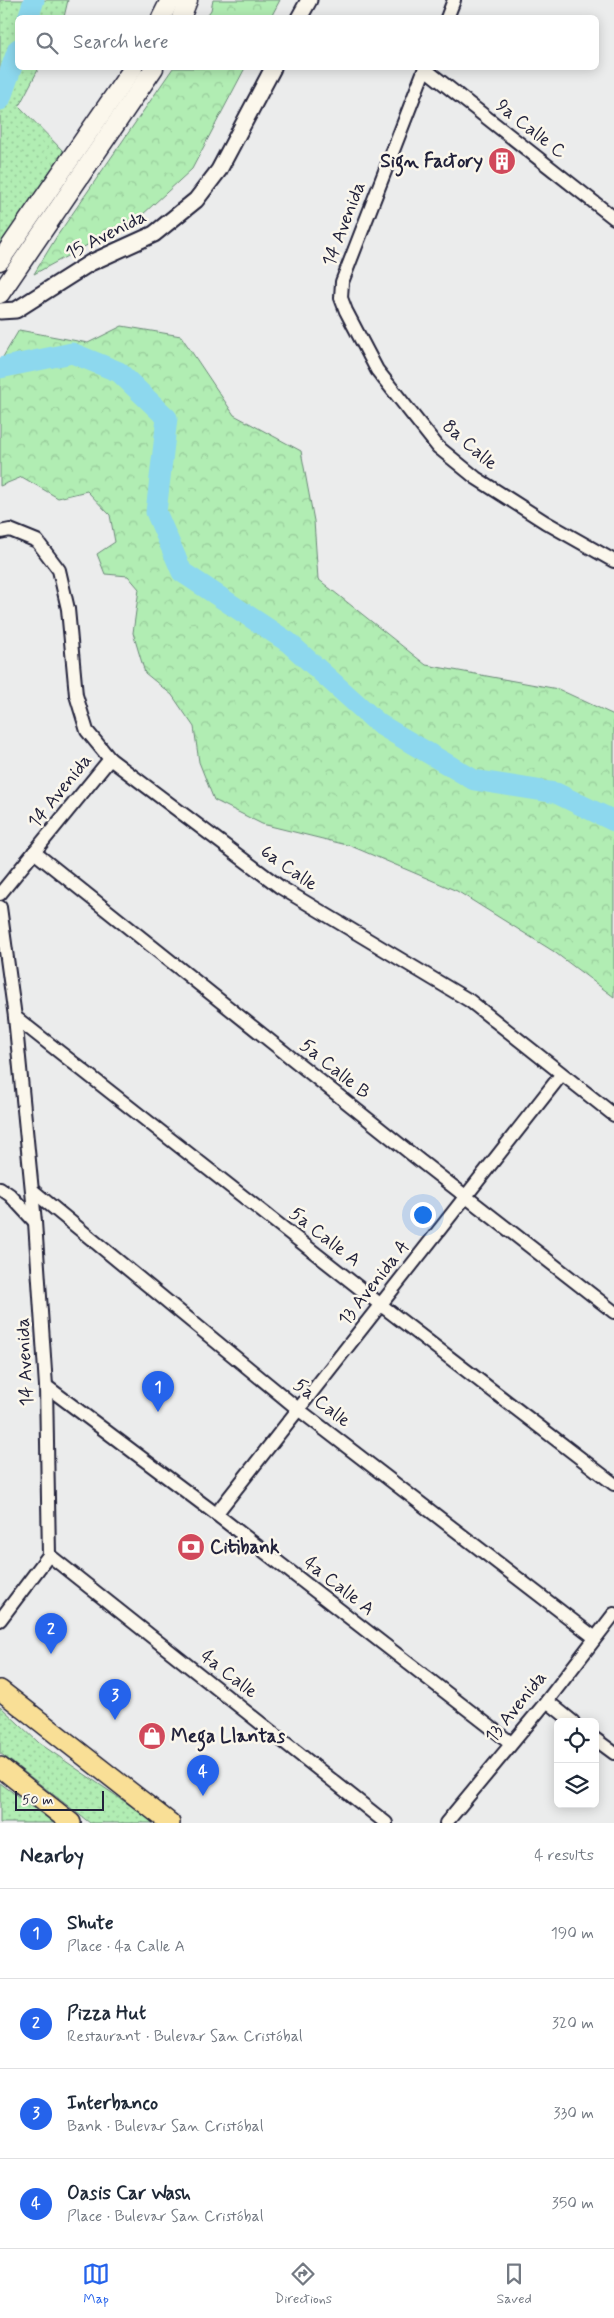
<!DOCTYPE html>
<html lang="en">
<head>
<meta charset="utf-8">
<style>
  :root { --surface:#fff; --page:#f6f6f7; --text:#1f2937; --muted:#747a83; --line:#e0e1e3; --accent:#2563eb }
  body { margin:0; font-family:Mynerve,sans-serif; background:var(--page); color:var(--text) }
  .controls { position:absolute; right:15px; bottom:15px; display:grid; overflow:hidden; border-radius:8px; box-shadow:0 2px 12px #0003 }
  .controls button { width:45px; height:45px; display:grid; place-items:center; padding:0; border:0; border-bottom:1px solid var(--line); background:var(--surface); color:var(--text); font:25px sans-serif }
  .scale { position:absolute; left:15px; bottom:12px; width:89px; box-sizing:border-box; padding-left:5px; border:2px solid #22223b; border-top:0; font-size:14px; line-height:18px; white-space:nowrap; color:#22223b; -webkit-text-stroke:4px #fbf7ec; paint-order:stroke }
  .you { position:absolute; left:422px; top:1214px; width:18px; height:18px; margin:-12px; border:4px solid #fff; border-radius:50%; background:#1a73e8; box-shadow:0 0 0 8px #1a73e833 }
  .badge { display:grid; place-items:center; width:32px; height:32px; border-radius:50%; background:var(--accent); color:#fff; font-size:16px; font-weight:700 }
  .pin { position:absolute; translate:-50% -41px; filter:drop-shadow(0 1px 2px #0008) }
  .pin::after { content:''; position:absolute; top:26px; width:18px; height:15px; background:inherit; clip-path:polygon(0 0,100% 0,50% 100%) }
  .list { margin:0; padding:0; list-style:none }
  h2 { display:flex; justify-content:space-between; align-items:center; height:65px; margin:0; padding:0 20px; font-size:21px }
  h2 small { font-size:16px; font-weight:400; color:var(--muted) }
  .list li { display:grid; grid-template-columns:32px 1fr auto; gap:15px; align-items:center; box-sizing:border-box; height:90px; padding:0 20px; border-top:1px solid var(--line) }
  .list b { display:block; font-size:19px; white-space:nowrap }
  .list p { margin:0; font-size:16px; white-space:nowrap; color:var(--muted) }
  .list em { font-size:16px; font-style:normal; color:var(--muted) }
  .icon { flex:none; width:28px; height:28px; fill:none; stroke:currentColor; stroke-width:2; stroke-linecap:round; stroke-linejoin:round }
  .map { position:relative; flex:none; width:614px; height:1823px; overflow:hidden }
  .search { position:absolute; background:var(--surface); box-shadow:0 2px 12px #0003; left:15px; right:15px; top:15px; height:55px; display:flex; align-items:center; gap:12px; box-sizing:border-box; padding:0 18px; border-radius:8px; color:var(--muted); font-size:19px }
  .sheet { height:425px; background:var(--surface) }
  nav { display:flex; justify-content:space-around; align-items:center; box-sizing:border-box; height:70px; border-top:1px solid var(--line); background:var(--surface); font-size:14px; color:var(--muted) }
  nav a { display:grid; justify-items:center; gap:2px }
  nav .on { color:var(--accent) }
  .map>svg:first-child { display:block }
  .forest { fill:url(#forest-crowns); stroke:#6a8877 }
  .park { fill:url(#park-dots); stroke:#6a8877 }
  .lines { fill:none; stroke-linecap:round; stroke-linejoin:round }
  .river { stroke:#8dd8ee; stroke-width:21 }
  .minor-casing { stroke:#22223b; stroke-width:16 }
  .tertiary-casing { stroke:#22223b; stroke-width:19 }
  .secondary-casing { stroke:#22223b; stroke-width:21 }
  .primary-casing { stroke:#22223b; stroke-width:22 }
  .minor { stroke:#fbf7ec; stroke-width:12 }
  .tertiary { stroke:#fbf7ec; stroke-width:15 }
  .secondary { stroke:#fbf7ec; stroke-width:18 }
  .primary { stroke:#f9df96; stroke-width:19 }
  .labels { text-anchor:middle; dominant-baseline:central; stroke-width:5; stroke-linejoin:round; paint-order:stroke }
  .street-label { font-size:19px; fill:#22223b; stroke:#fbf7ec }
  .poi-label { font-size:19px; font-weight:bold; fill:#22223b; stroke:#fbf7ec; text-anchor:start }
</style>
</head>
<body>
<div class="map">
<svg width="614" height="1823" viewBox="0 0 614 1823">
  <defs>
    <pattern id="forest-crowns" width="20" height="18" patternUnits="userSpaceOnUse" patternTransform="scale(1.25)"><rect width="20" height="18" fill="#b1edb3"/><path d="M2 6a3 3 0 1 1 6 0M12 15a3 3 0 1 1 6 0" fill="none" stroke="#98cb9b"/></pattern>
    <pattern id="park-dots" width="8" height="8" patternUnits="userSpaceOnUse" patternTransform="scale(1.25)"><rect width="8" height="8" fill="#b1edb3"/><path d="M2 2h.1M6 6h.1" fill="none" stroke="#98cb9b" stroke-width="1.8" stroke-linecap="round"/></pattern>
  </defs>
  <rect width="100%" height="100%" fill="#ebecec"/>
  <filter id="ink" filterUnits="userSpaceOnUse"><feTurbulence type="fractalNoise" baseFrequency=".02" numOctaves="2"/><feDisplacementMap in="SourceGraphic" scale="10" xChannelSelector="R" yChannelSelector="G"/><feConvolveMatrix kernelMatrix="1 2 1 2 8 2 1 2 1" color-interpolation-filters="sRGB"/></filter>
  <g filter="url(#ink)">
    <!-- forest -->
    <g class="forest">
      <path d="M213 0H280L271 17H206L211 10Z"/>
      <path d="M173 68H245L192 169 141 216 34 274 57 236Z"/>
      <path d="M122 326 181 336 234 415 301 451 314 521 318 579 426 665 558 689 614 715V997L553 951 457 891 351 846 262 824 214 800 199 762 194 727 172 695 145 673 133 633 139 589 128 576 105 574 97 554 115 542 110 515 87 491 58 498 22 477 0 486V362L19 330 88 343Z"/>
    </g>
    <!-- park -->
    <g class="park">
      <path d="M0 0H68L64 17 18 18V68H39L19 106 64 152 0 246Z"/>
      <path d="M0 1706 39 1743 156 1823H90L0 1753Z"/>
      <path d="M0 1783 54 1823H0Z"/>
    </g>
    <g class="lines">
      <!-- river -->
      <g class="river">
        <path d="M28 18 34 0"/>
        <path d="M0 100 18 49"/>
        <path d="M0 368 72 353 119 372 167 418 156 512 182 572 288 642 379 724 474 780 556 793 614 821"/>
      </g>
      <!-- minor casing -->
      <g class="minor-casing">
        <g id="minor">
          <path d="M447 18 454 0"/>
          <path d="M425 68 342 282 341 298 346 311 377 370 438 447 476 478 545 522 614 561"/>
          <path d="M425 69 614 218"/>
          <path d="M0 532 10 530 37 541 59 570 68 609 76 695 87 731 110 759 280 887 470 1001 614 1115"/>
          <path d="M34 852 419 1160 614 1312"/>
          <path d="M0 894 110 759"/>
          <path d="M0 907 15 1017 35 1222 46 1386 49 1555 0 1620"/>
          <path d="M15 1017 381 1305 614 1484"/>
          <path d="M0 1188 10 1195 35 1222"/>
          <path d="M32 1190 298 1409 594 1637"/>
          <path d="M46 1386 216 1514 511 1743"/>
          <path d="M216 1514 561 1075"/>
          <path d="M49 1555 386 1823"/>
          <path d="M547 1701 573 1722"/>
          <path d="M595 1739 614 1753"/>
          <path d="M446 1823 547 1701 614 1614"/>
        </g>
      </g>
      <!-- tertiary casing -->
      <g class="tertiary-casing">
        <g id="tertiary">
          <path d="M299 18 309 0"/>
          <path d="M0 311 16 310 90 263 154 234 196 200 219 170 273 68"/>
        </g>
      </g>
      <!-- secondary casing -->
      <g class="secondary-casing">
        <g id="secondary">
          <path d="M161 18 170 0"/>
          <path d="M181 18 188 0"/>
          <path d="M0 261 133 68"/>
          <path d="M0 294 154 68"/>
        </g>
      </g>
      <!-- primary casing -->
      <g class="primary-casing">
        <g id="primary">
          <path d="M0 1690 170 1823"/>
          <path d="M0 1767 71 1823"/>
        </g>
      </g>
      <!-- minor -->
      <use href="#minor" class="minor"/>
      <!-- tertiary -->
      <use href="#tertiary" class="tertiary"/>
      <!-- secondary -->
      <use href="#secondary" class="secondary"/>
      <!-- primary -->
      <use href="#primary" class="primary"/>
    </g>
  </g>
  <!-- icons -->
  <defs>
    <g id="building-disc" transform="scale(1.4375)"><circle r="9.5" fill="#d1495b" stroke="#fbf7ec"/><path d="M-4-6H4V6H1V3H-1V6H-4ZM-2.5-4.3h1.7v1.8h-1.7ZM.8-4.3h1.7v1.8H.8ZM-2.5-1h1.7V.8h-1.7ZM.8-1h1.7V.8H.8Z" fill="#fff"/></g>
    <g id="bank-disc" transform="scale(1.4375)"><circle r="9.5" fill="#d1495b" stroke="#fbf7ec"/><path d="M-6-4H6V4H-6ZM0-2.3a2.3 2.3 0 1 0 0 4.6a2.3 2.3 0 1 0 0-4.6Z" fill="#fff"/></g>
    <g id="shop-disc" transform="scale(1.4375)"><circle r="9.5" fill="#d1495b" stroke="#fbf7ec"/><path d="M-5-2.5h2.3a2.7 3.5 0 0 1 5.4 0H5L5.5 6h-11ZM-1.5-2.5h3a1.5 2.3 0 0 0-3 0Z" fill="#fff"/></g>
  </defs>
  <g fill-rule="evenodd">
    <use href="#building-disc" x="502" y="161"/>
    <use href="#bank-disc" x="191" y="1547"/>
    <use href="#shop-disc" x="152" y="1736"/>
  </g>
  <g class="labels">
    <!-- street labels -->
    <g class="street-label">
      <text transform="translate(531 129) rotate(38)">9a Calle C</text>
      <text transform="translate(344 224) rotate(-69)">14 Avenida</text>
      <text transform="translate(106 235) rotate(-27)">15 Avenida</text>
      <text transform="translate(470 445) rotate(41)">8a Calle</text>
      <text transform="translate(60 791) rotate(-51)">14 Avenida</text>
      <text transform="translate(289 868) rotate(35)">6a Calle</text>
      <text transform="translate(335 1069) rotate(39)">5a Calle B</text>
      <text transform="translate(325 1237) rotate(38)">5a Calle A</text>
      <text transform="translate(374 1283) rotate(-52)">13 Avenida A</text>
      <text transform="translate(25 1362) rotate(-93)">14 Avenida</text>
      <text transform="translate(322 1403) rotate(38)">5a Calle</text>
      <text transform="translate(339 1586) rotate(38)">4a Calle A</text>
      <text transform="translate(229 1674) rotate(38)">4a Calle</text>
      <text transform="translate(516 1707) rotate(-51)">13 Avenida</text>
    </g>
    <!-- poi labels -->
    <g class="poi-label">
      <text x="483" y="161" text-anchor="end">Sign Factory</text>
      <text x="210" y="1547">Citibank</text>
      <text x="171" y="1736">Mega Llantas</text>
    </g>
  </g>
</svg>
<div class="controls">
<button><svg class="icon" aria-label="locate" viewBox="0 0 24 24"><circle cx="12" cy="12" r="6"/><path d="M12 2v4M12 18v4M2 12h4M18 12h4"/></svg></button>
<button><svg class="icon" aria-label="layers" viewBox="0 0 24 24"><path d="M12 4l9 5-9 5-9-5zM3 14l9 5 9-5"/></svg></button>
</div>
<div class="scale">50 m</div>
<div class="you"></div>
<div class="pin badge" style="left:158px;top:1412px">1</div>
<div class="pin badge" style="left:51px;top:1654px">2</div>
<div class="pin badge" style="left:115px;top:1720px">3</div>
<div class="pin badge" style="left:203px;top:1796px">4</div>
<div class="search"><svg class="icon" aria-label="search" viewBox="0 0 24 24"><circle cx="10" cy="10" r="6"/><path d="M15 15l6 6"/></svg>Search here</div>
</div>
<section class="sheet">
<h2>Nearby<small>4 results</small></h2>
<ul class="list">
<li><span class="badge">1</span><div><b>Shute</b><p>Place · 4a Calle A</p></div><em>190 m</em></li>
<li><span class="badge">2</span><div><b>Pizza Hut</b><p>Restaurant · Bulevar San Cristóbal</p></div><em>320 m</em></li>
<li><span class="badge">3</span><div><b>Interbanco</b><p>Bank · Bulevar San Cristóbal</p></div><em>330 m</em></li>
<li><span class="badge">4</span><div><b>Oasis Car Wash</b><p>Place · Bulevar San Cristóbal</p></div><em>350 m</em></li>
</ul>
</section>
<nav>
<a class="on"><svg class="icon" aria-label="map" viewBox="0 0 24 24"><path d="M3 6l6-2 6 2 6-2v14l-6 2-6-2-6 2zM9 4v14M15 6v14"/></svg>Map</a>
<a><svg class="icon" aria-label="directions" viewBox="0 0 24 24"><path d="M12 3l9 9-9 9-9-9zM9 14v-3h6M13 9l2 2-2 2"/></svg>Directions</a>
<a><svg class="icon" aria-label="saved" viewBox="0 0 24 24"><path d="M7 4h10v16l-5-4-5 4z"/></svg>Saved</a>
</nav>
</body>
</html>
